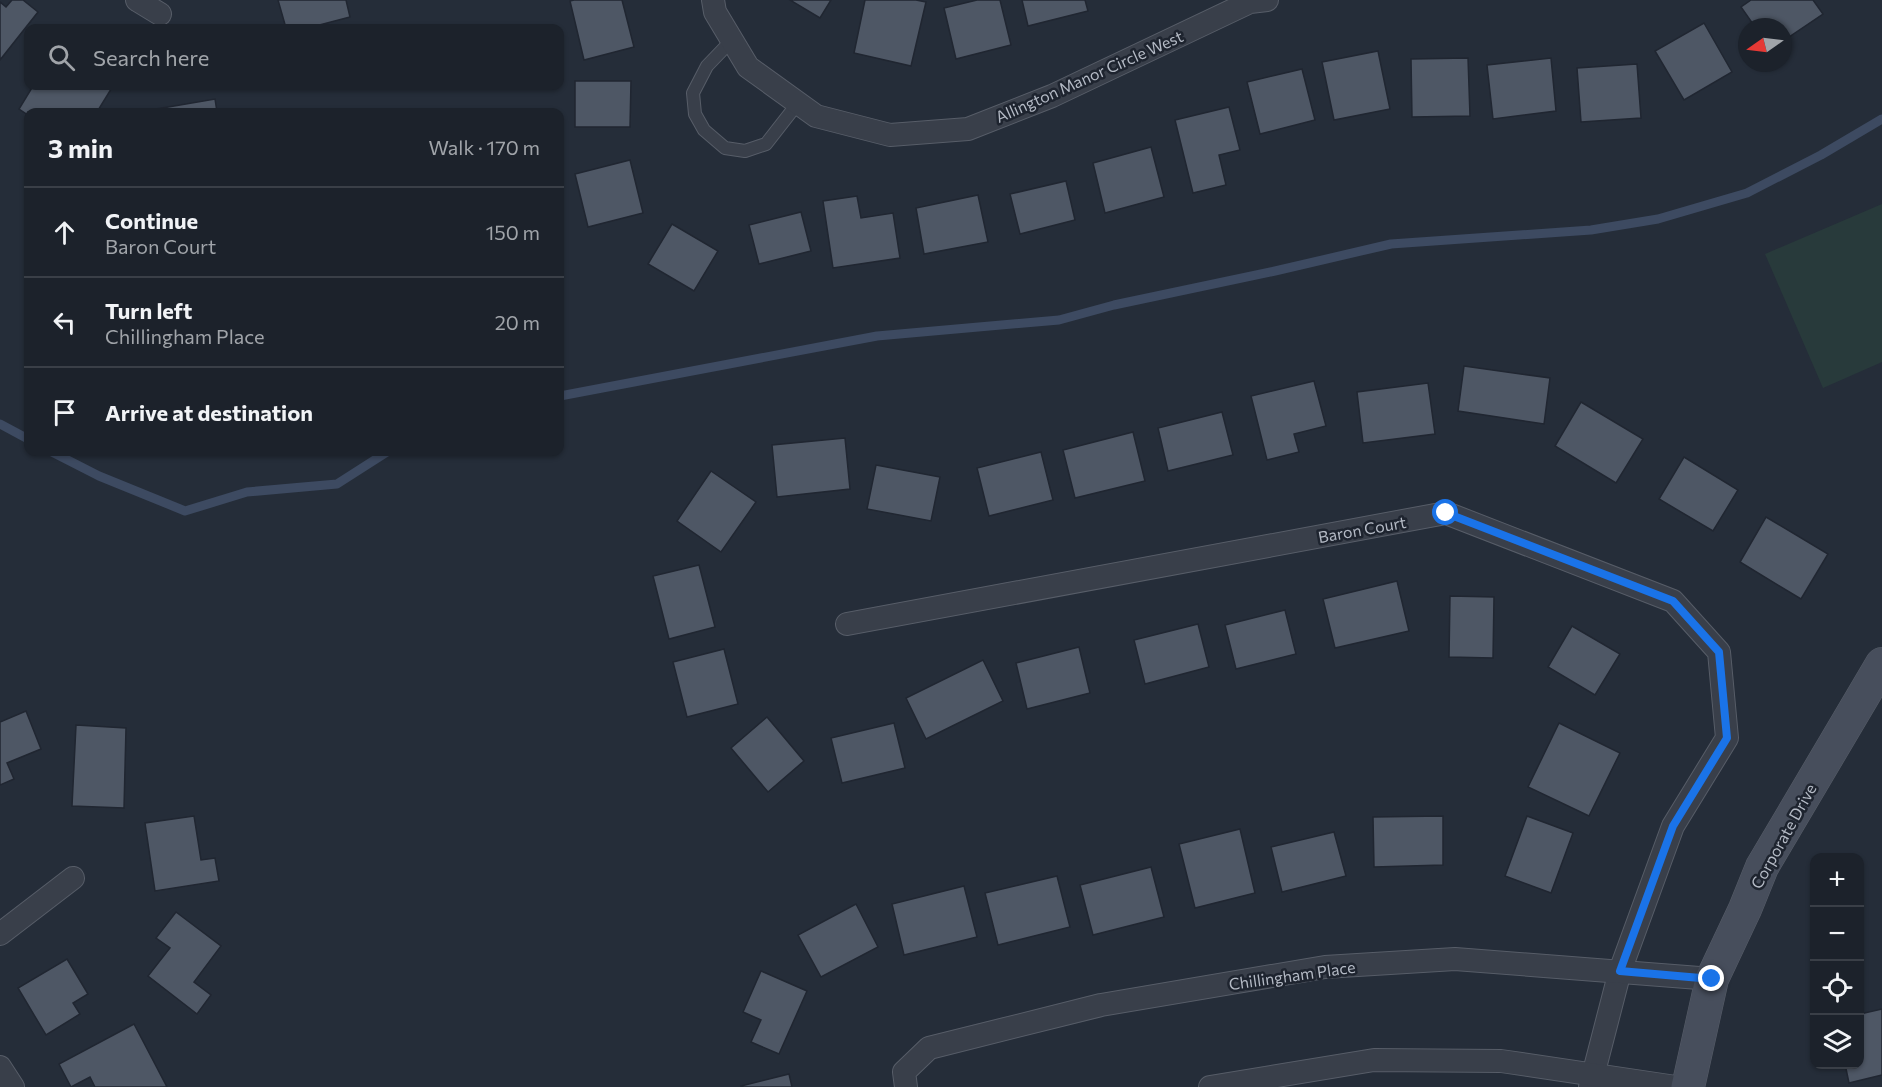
<!DOCTYPE html>
<html lang="en">
<head>
<meta charset="utf-8">
<style>
  :root { --surface:#1c222b; --page:#292f37; --text:#f1f3f6; --muted:#a0a4a9; --line:#3a3f47 }
  body { margin:0; font-family:Commissioner,sans-serif; background:var(--page); color:var(--text) }
  .controls { position:absolute; right:18px; bottom:18px; display:grid; overflow:hidden; border-radius:12px; box-shadow:0 2px 4px #0004 }
  .controls button { width:54px; height:54px; display:grid; place-items:center; padding:0; border:0; border-bottom:2px solid var(--line); background:var(--surface); color:var(--text); font:30px sans-serif }
  .compass { position:absolute; left:1738px; top:18px; width:54px; height:54px; border-radius:50%; background:var(--surface); box-shadow:0 2px 4px #0004; rotate:256deg }
  .stop { position:absolute; width:18px; height:18px; margin:-14px; border:4px solid #1a73e8; border-radius:50%; background:#fff }
  .stop.end { background:#1a73e8; border-color:#fff; box-shadow:0 2px 6px #0008 }
  .list { margin:0; padding:0; list-style:none }
  h2 { display:flex; justify-content:space-between; align-items:center; height:78px; margin:0; padding:0 24px; font-size:26px }
  h2 small { font-size:20px; font-weight:400; color:var(--muted) }
  .list li { display:grid; grid-template-columns:39px 1fr auto; gap:18px; align-items:center; box-sizing:border-box; height:90px; padding:0 24px; border-top:2px solid var(--line) }
  .list b { display:block; font-size:22px; white-space:nowrap }
  .list p { margin:0; font-size:20px; white-space:nowrap; color:var(--muted) }
  .list em { font-size:20px; font-style:normal; color:var(--muted) }
  .icon { flex:none; width:33px; height:33px; fill:none; stroke:currentColor; stroke-width:2; stroke-linecap:round; stroke-linejoin:round }
  .map { position:relative; flex:none; width:1882px; height:1087px; overflow:hidden }
  .search { position:absolute; background:var(--surface); box-shadow:0 2px 4px #0004; left:24px; top:24px; width:540px; height:66px; display:flex; align-items:center; gap:15px; box-sizing:border-box; padding:0 21px; border-radius:12px; color:var(--muted); font-size:22px }
  .panel { position:absolute; background:var(--surface); box-shadow:0 2px 4px #0004; left:24px; top:108px; width:540px; height:348px; border-radius:12px }
  .map>svg:first-child { display:block }
  .green { fill:#283a3b }
  .lines { fill:none; stroke-linecap:round; stroke-linejoin:round }
  .stream { stroke:#3d4a61; stroke-width:9 }
  .building { fill:#4e5765; stroke:#202631; stroke-width:1.5 }
  .lane-casing { stroke:#575d68; stroke-width:14 }
  .street-casing { stroke:#575d68; stroke-width:24 }
  .secondary-casing { stroke:#575d68; stroke-width:34 }
  .lane { stroke:#393f4a; stroke-width:12 }
  .street { stroke:#393f4a; stroke-width:22 }
  .secondary { stroke:#474e5c; stroke-width:33 }
  .route { stroke:#1a73e8; stroke-width:8 }
  .labels { text-anchor:middle; dominant-baseline:central; stroke-width:5; stroke-linejoin:round; paint-order:stroke }
  .street-label { font-size:16px; fill:#b4bac5; stroke:#1e242f }
</style>
</head>
<body>
<div class="map">
<svg width="1882" height="1087" viewBox="0 0 1882 1087">
  <rect width="100%" height="100%" fill="#252d39"/>
  <!-- green -->
  <path class="green" d="M1882 204V362L1823 388 1765 254Z"/>
  <g class="lines">
    <!-- stream -->
    <g class="stream">
      <path d="M560 396 877 336 1059 320 1114 305 1275 271 1391 244 1591 230 1658 219 1747 193 1821 155 1882 119"/>
      <path d="M0 424 28 439"/>
      <path d="M52 452 99 476 185 511 247 492 337 484 387 452"/>
    </g>
  </g>
  <!-- building -->
  <g class="building">
    <path d="M12 0H23L38 12 0 60V2L6 7Z"/>
    <path d="M278 0H346L350 17 308 28H286Z"/>
    <path d="M574 0H622L634 47 584 60 570 1Z"/>
    <path d="M790 0H831L820 18Z"/>
    <path d="M865 0H916L926 2 911 66 854 53Z"/>
    <path d="M977 0H1000L1011 45 956 59 944 8Z"/>
    <path d="M1022 0H1085L1088 11 1028 26Z"/>
    <path d="M1751 0H1813L1823 14 1783 41V27H1755L1741 7Z"/>
    <path d="M1704 23 1732 72 1684 100 1655 51Z"/>
    <path d="M1378 51 1390 109 1334 120 1322 62Z"/>
    <path d="M1468 58 1470 116 1412 117 1411 59Z"/>
    <path d="M1551 58 1556 111 1493 119 1487 65Z"/>
    <path d="M1637 64 1641 118 1581 122 1577 68Z"/>
    <path d="M1302 69 1315 120 1260 134 1247 82Z"/>
    <path d="M575 81H631L630 127H575Z"/>
    <path d="M33 86H113L97 112H28V115L19 109Z"/>
    <path d="M215 99 217 112H145V111Z"/>
    <path d="M1229 107 1240 150 1219 155 1226 185 1193 193 1175 120Z"/>
    <path d="M1151 147 1164 197 1105 213 1093 163Z"/>
    <path d="M630 160 643 213 588 227 575 174Z"/>
    <path d="M1066 181 1075 220 1020 234 1010 194Z"/>
    <path d="M978 195 988 242 924 254 916 208Z"/>
    <path d="M857 196 861 218 893 213 900 258 833 268 823 201Z"/>
    <path d="M801 212 811 251 759 264 749 225Z"/>
    <path d="M672 224 718 251 694 291 648 264Z"/>
    <path d="M1464 366 1550 378 1544 424 1458 411Z"/>
    <path d="M1314 381 1326 426 1294 434 1299 452 1267 460 1251 396Z"/>
    <path d="M1428 383 1435 434 1363 443 1357 392Z"/>
    <path d="M1581 402 1643 439 1616 483 1555 446Z"/>
    <path d="M1222 412 1233 455 1168 471 1158 428Z"/>
    <path d="M1133 432 1145 481 1075 498 1063 450Z"/>
    <path d="M845 438 850 489 777 497 772 445Z"/>
    <path d="M1041 452 1053 500 989 516 977 468Z"/>
    <path d="M1684 457 1738 490 1713 531 1659 499Z"/>
    <path d="M876 465 940 477 931 521 867 509Z"/>
    <path d="M711 471 756 502 721 552 677 521Z"/>
    <path d="M1766 517 1828 554 1801 599 1740 562Z"/>
    <path d="M699 565 715 627 669 639 653 576Z"/>
    <path d="M1397 581 1409 631 1335 648 1323 599Z"/>
    <path d="M1450 596 1494 597 1493 658 1449 657Z"/>
    <path d="M1285 610 1296 654 1236 669 1225 625Z"/>
    <path d="M1198 624 1209 667 1145 684 1134 640Z"/>
    <path d="M1572 626 1620 654 1595 695 1548 667Z"/>
    <path d="M1079 647 1090 693 1027 709 1016 663Z"/>
    <path d="M724 649 738 704 687 717 673 662Z"/>
    <path d="M983 660 1003 701 926 739 906 698Z"/>
    <path d="M26 711 41 749 7 763 14 779 0 785V722Z"/>
    <path d="M767 717 804 761 768 792 731 748Z"/>
    <path d="M894 723 905 768 842 783 831 738Z"/>
    <path d="M1559 723 1620 753 1589 816 1528 787Z"/>
    <path d="M76 725 126 728 124 808 72 806Z"/>
    <path d="M194 816 201 860 215 858 219 881 155 891 145 823Z"/>
    <path d="M1443 816V865L1374 867 1373 817Z"/>
    <path d="M1527 816 1573 833 1551 893 1505 876Z"/>
    <path d="M1240 829 1255 893 1195 908 1179 844Z"/>
    <path d="M1334 832 1346 876 1282 892 1271 847Z"/>
    <path d="M1151 867 1164 917 1093 935 1080 885Z"/>
    <path d="M1057 876 1070 927 998 945 985 893Z"/>
    <path d="M964 886 977 937 904 955 892 904Z"/>
    <path d="M856 904 878 947 821 977 798 935Z"/>
    <path d="M176 912 221 946 194 982 211 995 197 1014 148 976 170 948 156 938Z"/>
    <path d="M67 959 88 994 73 1003 80 1014 46 1035 18 988Z"/>
    <path d="M761 971 807 991 779 1054 751 1042 761 1020 743 1012Z"/>
    <path d="M1882 1009V1075L1849 1083 1845 1064H1860V1014Z"/>
    <path d="M134 1024 167 1087H95L90 1077 71 1087 59 1064Z"/>
    <path d="M789 1074 792 1087H741V1086Z"/>
  </g>
  <g class="lines">
    <!-- lane casing -->
    <g class="lane-casing">
      <path id="lane" d="M732 40 707 66 693 93 695 114 704 130 725 148 745 151 766 144 798 103"/>
    </g>
    <!-- street casing -->
    <g class="street-casing">
      <g id="street">
        <path d="M137 0 160 14"/>
        <path d="M713 0 715 12 748 67 816 116 890 135 968 129 1052 96 1250 2 1267 0"/>
        <path d="M847 624 1446 513 1673 601 1719 652 1727 738 1673 826 1620 971 1590 1087"/>
        <path d="M0 934 73 878"/>
        <path d="M0 1067 13 1087"/>
        <path d="M906 1087 904 1072 929 1048 1101 1005 1325 967 1455 959 1712 979"/>
        <path d="M1210 1087 1374 1060 1501 1061 1676 1087"/>
      </g>
    </g>
    <!-- secondary casing -->
    <g class="secondary-casing">
      <path id="secondary" d="M1688 1087 1712 979 1745 909 1762 867 1882 664"/>
    </g>
    <!-- lane -->
    <use href="#lane" class="lane"/>
    <!-- street -->
    <use href="#street" class="street"/>
    <!-- secondary -->
    <use href="#secondary" class="secondary"/>
  </g>
  <g class="lines">
    <!-- route -->
    <path class="route" d="M1446 513 1673 601 1719 652 1727 738 1673 826 1620 971 1712 979"/>
  </g>
  <g class="labels">
    <!-- street labels -->
    <g class="street-label">
      <text transform="translate(1089 76) rotate(-24)">Allington Manor Circle West</text>
      <text transform="translate(1362 529) rotate(-10)">Baron Court</text>
      <text transform="translate(1783 836) rotate(-61)">Corporate Drive</text>
      <text transform="translate(1292 975) rotate(-8)">Chillingham Place</text>
    </g>
  </g>
</svg>
<div class="controls">
<button>+</button>
<button>−</button>
<button><svg class="icon" aria-label="locate" viewBox="0 0 24 24"><circle cx="12" cy="12" r="6"/><path d="M12 2v4M12 18v4M2 12h4M18 12h4"/></svg></button>
<button><svg class="icon" aria-label="layers" viewBox="0 0 24 24"><path d="M12 4l9 5-9 5-9-5zM3 14l9 5 9-5"/></svg></button>
</div>
<svg class="compass" viewBox="-18 -18 36 36"><path d="M0-13l5 13h-10z" fill="#e53935"/><path d="M0 13l5-13h-10z" fill="#a0a4a9"/></svg>
<div class="stop" style="left:1446px;top:513px"></div>
<div class="stop end" style="left:1712px;top:979px"></div>
<div class="search"><svg class="icon" aria-label="search" viewBox="0 0 24 24"><circle cx="10" cy="10" r="6"/><path d="M15 15l6 6"/></svg>Search here</div>
<section class="panel">
<h2>3 min<small>Walk · 170 m</small></h2>
<ul class="list">
<li><svg class="icon" aria-label="ahead" viewBox="0 0 24 24"><path d="M12 20V5M6 11l6-6 6 6"/></svg><div><b>Continue</b><p>Baron Court</p></div><em>150 m</em></li>
<li><svg class="icon" aria-label="left" viewBox="0 0 24 24"><path d="M17 20v-9H6M10 6l-5 5 5 5"/></svg><div><b>Turn left</b><p>Chillingham Place</p></div><em>20 m</em></li>
<li><svg class="icon" aria-label="arrive" viewBox="0 0 24 24"><path d="M6 21V4h12l-3 4 3 4H6"/></svg><div><b>Arrive at destination</b></div></li>
</ul>
</section>
</div>
</body>
</html>
